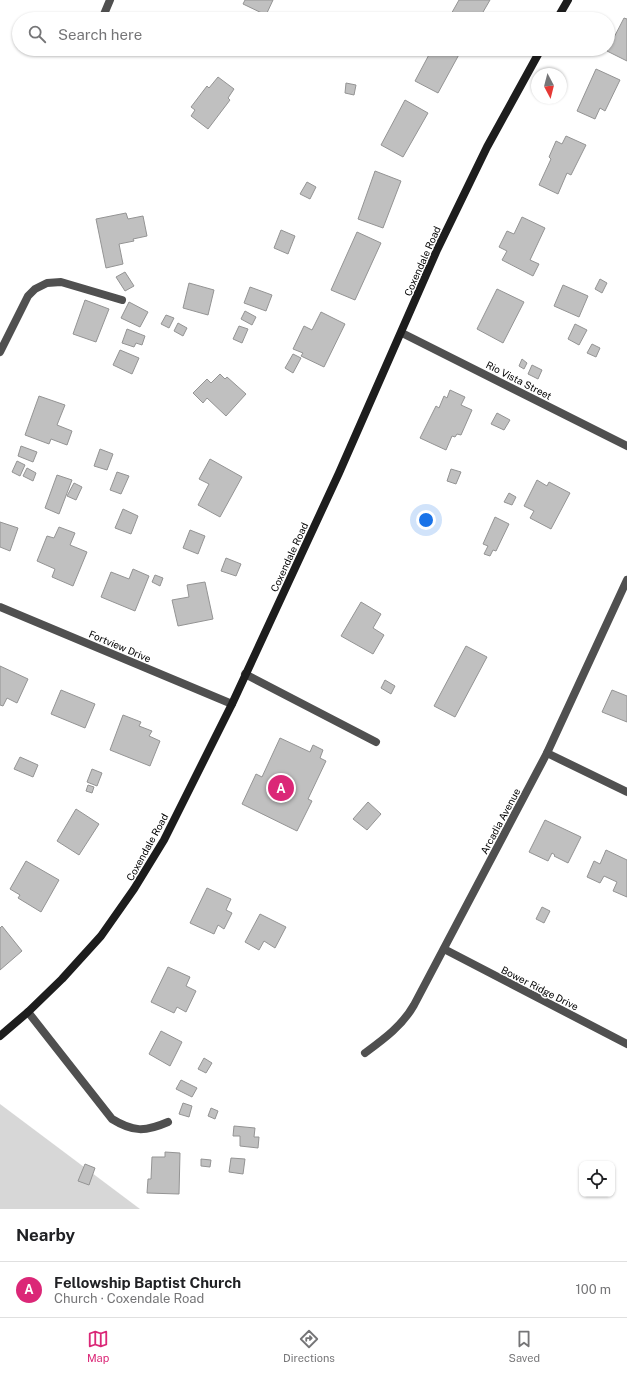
<!DOCTYPE html>
<html lang="en">
<head>
<meta charset="utf-8">
<style>
  :root { --surface:#fff; --page:#f2f2f2; --text:#202124; --muted:#757577; --line:#e0e0e0; --accent:#db2777 }
  body { margin:0; font-family:"Public Sans",sans-serif; background:var(--page); color:var(--text) }
  .controls { position:absolute; right:12px; bottom:12px; display:grid; overflow:hidden; border-radius:8px; box-shadow:0 1px 3px #0004 }
  .controls button { width:36px; height:36px; display:grid; place-items:center; padding:0; border:0; border-bottom:1px solid var(--line); background:var(--surface); color:var(--text); font:20px sans-serif }
  .compass { position:absolute; left:531px; top:68px; width:36px; height:36px; border-radius:50%; background:var(--surface); box-shadow:0 1px 3px #0004; rotate:173deg }
  .you { position:absolute; left:426px; top:520px; width:14px; height:14px; margin:-10px; border:3px solid #fff; border-radius:50%; background:#1a73e8; box-shadow:0 0 0 6px #1a73e833 }
  .badge { display:grid; place-items:center; width:26px; height:26px; border-radius:50%; background:var(--accent); color:#fff; font-size:13px; font-weight:700 }
  .pin { position:absolute; translate:-50% -50%; border:2px solid #fff; box-shadow:0 1px 4px #0006 }
  .list { margin:0; padding:0; list-style:none }
  h2 { display:flex; justify-content:space-between; align-items:center; height:52px; margin:0; padding:0 16px; font-size:17px }
  h2 small { font-size:13px; font-weight:400; color:var(--muted) }
  .list li { display:grid; grid-template-columns:26px 1fr auto; gap:12px; align-items:center; box-sizing:border-box; height:56px; padding:0 16px; border-top:1px solid var(--line) }
  .list b { display:block; font-size:15px; white-space:nowrap }
  .list p { margin:0; font-size:13px; white-space:nowrap; color:var(--muted) }
  .list em { font-size:13px; font-style:normal; color:var(--muted) }
  .icon { flex:none; width:22px; height:22px; fill:none; stroke:currentColor; stroke-width:2; stroke-linecap:round; stroke-linejoin:round }
  .map { position:relative; flex:none; width:627px; height:1209px; overflow:hidden }
  .search { position:absolute; background:var(--surface); box-shadow:0 1px 3px #0004; left:12px; right:12px; top:12px; height:44px; display:flex; align-items:center; gap:10px; box-sizing:border-box; padding:0 14px; border-radius:22px; color:var(--muted); font-size:15px }
  .sheet { height:108px; background:var(--surface) }
  nav { display:flex; justify-content:space-around; align-items:center; box-sizing:border-box; height:56px; border-top:1px solid var(--line); background:var(--surface); font-size:11px; color:var(--muted) }
  nav a { display:grid; justify-items:center; gap:2px }
  nav .on { color:var(--accent) }
  .map>svg:first-child { display:block }
  .green { fill:#d7d7d7 }
  .building { fill:#c0c0c0; stroke:#949494 }
  .lines { fill:none; stroke-linecap:round; stroke-linejoin:round }
  .lane { stroke:#505050; stroke-width:8 }
  .street { stroke:#505050; stroke-width:8 }
  .secondary { stroke:#1d1d1d; stroke-width:8 }
  .labels { text-anchor:middle; dominant-baseline:central; stroke-width:3; stroke-linejoin:round; paint-order:stroke }
  .street-label { font-size:10px; fill:#000; stroke:#fff }
</style>
</head>
<body>
<div class="map">
<svg width="627" height="1209" viewBox="0 0 627 1209">
  <rect width="100%" height="100%" fill="#fff"/>
  <!-- green -->
  <path class="green" d="M0 1104 140 1209H0Z"/>
  <!-- building -->
  <g class="building">
    <path d="M245 0H273L266 15 243 4Z"/>
    <path d="M459 0H490L479 19H455L450 16Z"/>
    <path d="M624 18 627 19V61L607 51Z"/>
    <path d="M432 49H462L438 93 415 81Z"/>
    <path d="M596 69 620 80 605 111 600 108 595 119 577 111Z"/>
    <path d="M218 77 234 89 228 98 230 100 208 129 191 116 195 110 191 107 207 86 209 88Z"/>
    <path d="M346 83 356 85 354 95 345 93Z"/>
    <path d="M405 100 428 113 403 157 381 145Z"/>
    <path d="M566 136 586 145 571 175 567 173 558 194 539 185 551 159 549 157 556 141 562 144Z"/>
    <path d="M375 171 401 181 383 228 358 219Z"/>
    <path d="M307 182 316 187 310 199 300 194Z"/>
    <path d="M126 213 128 219 143 216 147 236 133 239 134 241 119 244 123 264 106 268 96 219Z"/>
    <path d="M522 217 545 228 530 260 539 264 533 276 502 260 507 251 499 247 507 231 514 234Z"/>
    <path d="M281 230 295 236 288 254 274 248Z"/>
    <path d="M357 232 381 243 355 300 331 290Z"/>
    <path d="M125 272 134 286 125 291 116 277Z"/>
    <path d="M600 279 607 283 602 293 595 289Z"/>
    <path d="M189 283 214 290 208 315 183 308Z"/>
    <path d="M563 285 588 296 579 317 554 306Z"/>
    <path d="M250 287 272 295 266 311 244 303Z"/>
    <path d="M497 289 524 302 503 343 477 329Z"/>
    <path d="M85 300 109 309 96 342 73 334Z"/>
    <path d="M129 302 148 312 140 327 121 318Z"/>
    <path d="M245 311 256 317 252 325 241 319Z"/>
    <path d="M321 312 345 324 324 367 301 356 303 353 293 349 304 326 312 330Z"/>
    <path d="M166 315 174 318 169 328 161 324Z"/>
    <path d="M178 323 187 328 183 336 174 331Z"/>
    <path d="M575 324 587 330 579 345 568 339Z"/>
    <path d="M239 326 248 329 242 343 233 339Z"/>
    <path d="M127 329 145 336 142 345 136 343 134 347 122 343Z"/>
    <path d="M592 344 600 348 596 357 587 353Z"/>
    <path d="M120 350 139 358 132 374 113 365Z"/>
    <path d="M293 354 301 358 293 373 285 368Z"/>
    <path d="M522 359 527 363 524 369 519 366Z"/>
    <path d="M532 365 542 370 538 379 528 374Z"/>
    <path d="M220 374 225 379 227 377 246 394 226 416 207 398 203 403 193 393 207 379 211 383Z"/>
    <path d="M450 390 465 397 461 405 472 410 461 435 457 434 455 437 452 436 446 450 420 438 436 406 439 408 444 396 447 398Z"/>
    <path d="M39 396 65 405 57 425 72 431 67 445 51 439 49 444 25 435Z"/>
    <path d="M497 413 510 420 504 430 491 424Z"/>
    <path d="M21 446 37 452 33 462 18 456Z"/>
    <path d="M100 449 113 454 107 470 94 466Z"/>
    <path d="M210 459 242 477 220 517 198 505 209 484 199 479Z"/>
    <path d="M17 461 25 465 20 476 12 472Z"/>
    <path d="M27 468 36 473 33 481 23 476Z"/>
    <path d="M451 469 461 472 456 484 447 481Z"/>
    <path d="M117 472 129 476 121 494 110 490Z"/>
    <path d="M57 475 72 480 59 514 45 508Z"/>
    <path d="M537 480 547 486 549 482 570 493 551 529 530 518 534 511 524 506Z"/>
    <path d="M74 483 82 487 76 500 67 496Z"/>
    <path d="M509 493 516 497 512 505 504 502Z"/>
    <path d="M123 509 138 516 131 534 115 528Z"/>
    <path d="M495 517 509 524 496 551 493 550 490 556 484 554 488 546 483 544Z"/>
    <path d="M0 522 18 528 10 551 0 547Z"/>
    <path d="M59 527 75 533 70 545 87 552 73 586 52 577 55 569 37 561 47 536 54 538Z"/>
    <path d="M190 530 205 536 198 554 183 548Z"/>
    <path d="M226 558 241 564 236 576 221 571Z"/>
    <path d="M133 569 149 576 135 611 101 597 111 572 129 579Z"/>
    <path d="M155 575 163 578 160 586 152 582Z"/>
    <path d="M205 582 213 619 178 626 172 600 189 597 187 585Z"/>
    <path d="M361 602 381 614 373 628 384 635 373 654 341 636Z"/>
    <path d="M466 646 487 657 455 717 434 706Z"/>
    <path d="M0 666 28 679 17 703 7 698 3 706 0 705Z"/>
    <path d="M385 680 395 686 391 694 381 688Z"/>
    <path d="M61 690 95 704 85 728 51 714Z"/>
    <path d="M612 690 627 696V722L602 712Z"/>
    <path d="M123 715 141 722 139 726 152 731 149 736 160 741 150 766 110 750Z"/>
    <path d="M280 738 310 752 313 745 323 750 320 758 326 761 308 799 312 801 297 831 242 804 256 774 262 777Z"/>
    <path d="M20 757 38 765 33 777 14 769Z"/>
    <path d="M92 769 102 773 97 786 87 782Z"/>
    <path d="M88 785 94 787 92 793 86 791Z"/>
    <path d="M368 802 381 814 367 830 353 819Z"/>
    <path d="M76 809 99 824 79 855 57 841Z"/>
    <path d="M545 820 581 837 568 863 554 856 555 855 552 853 548 861 529 852Z"/>
    <path d="M606 850 627 860V897L613 891 617 882 604 876 600 883 587 877 594 861 600 864Z"/>
    <path d="M26 861 59 880 41 912 18 898 20 895 10 889Z"/>
    <path d="M207 888 231 899 226 910 232 913 224 929 218 925 214 934 190 923Z"/>
    <path d="M542 907 550 911 544 923 536 919Z"/>
    <path d="M260 914 286 927 275 948 264 941 259 950 245 942Z"/>
    <path d="M2 926 22 951 0 970V928Z"/>
    <path d="M168 967 190 977 186 986 196 991 186 1012 177 1007 174 1013 151 1002Z"/>
    <path d="M161 1031 182 1042 170 1066 149 1054Z"/>
    <path d="M204 1058 212 1063 206 1073 198 1069Z"/>
    <path d="M181 1080 197 1088 192 1097 176 1089Z"/>
    <path d="M183 1103 192 1106 189 1117 179 1114Z"/>
    <path d="M211 1108 218 1111 215 1119 208 1116Z"/>
    <path d="M234 1126 255 1128 254 1137H259L258 1148 240 1146V1136H233Z"/>
    <path d="M165 1152 180 1153 179 1194 147 1193 148 1179H151L152 1157H165Z"/>
    <path d="M231 1158 245 1159 243 1174 229 1172Z"/>
    <path d="M201 1159 211 1160 210 1167 201 1166Z"/>
    <path d="M85 1164 95 1168 89 1185 78 1181Z"/>
  </g>
  <g class="lines">
    <!-- lane -->
    <g class="lane">
      <path d="M245 674 376 742"/>
      <path d="M28 1012 112 1119C133 1132 145 1132 168 1122"/>
    </g>
    <!-- street -->
    <g class="street">
      <path d="M102 19 110 0"/>
      <path d="M402 333 627 446"/>
      <path d="M0 352 28 296 35 289 47 283 61 282 122 300"/>
      <path d="M0 607 232 704"/>
      <path d="M547 753 627 792"/>
      <path d="M444 949 627 1044"/>
      <path d="M365 1053C384 1039 402 1026 414 1005L547 753 627 580"/>
    </g>
    <!-- secondary -->
    <g class="secondary">
      <path d="M557 19 568 0"/>
      <path d="M0 1036 28 1012 62 979 101 936 134 889 164 840 232 704 339 473 437 250 487 147 541 49"/>
    </g>
  </g>
  <g class="labels">
    <!-- street labels -->
    <g class="street-label">
      <text transform="translate(422 261) rotate(-66)">Coxendale Road</text>
      <text transform="translate(519 380) rotate(27)">Rio Vista Street</text>
      <text transform="translate(289 557) rotate(-65)">Coxendale Road</text>
      <text transform="translate(120 646) rotate(23)">Fortview Drive</text>
      <text transform="translate(500 821) rotate(-62)">Arcadia Avenue</text>
      <text transform="translate(147 847) rotate(-61)">Coxendale Road</text>
      <text transform="translate(540 988) rotate(27)">Bower Ridge Drive</text>
    </g>
  </g>
</svg>
<div class="controls">
<button><svg class="icon" aria-label="locate" viewBox="0 0 24 24"><circle cx="12" cy="12" r="6"/><path d="M12 2v4M12 18v4M2 12h4M18 12h4"/></svg></button>
</div>
<svg class="compass" viewBox="-18 -18 36 36"><path d="M0-13l5 13h-10z" fill="#e53935"/><path d="M0 13l5-13h-10z" fill="#757577"/></svg>
<div class="you"></div>
<div class="pin badge" style="left:281px;top:788px">A</div>
<div class="search"><svg class="icon" aria-label="search" viewBox="0 0 24 24"><circle cx="10" cy="10" r="6"/><path d="M15 15l6 6"/></svg>Search here</div>
</div>
<section class="sheet">
<h2>Nearby<small></small></h2>
<ul class="list">
<li><span class="badge">A</span><div><b>Fellowship Baptist Church</b><p>Church · Coxendale Road</p></div><em>100 m</em></li>
</ul>
</section>
<nav>
<a class="on"><svg class="icon" aria-label="map" viewBox="0 0 24 24"><path d="M3 6l6-2 6 2 6-2v14l-6 2-6-2-6 2zM9 4v14M15 6v14"/></svg>Map</a>
<a><svg class="icon" aria-label="directions" viewBox="0 0 24 24"><path d="M12 3l9 9-9 9-9-9zM9 14v-3h6M13 9l2 2-2 2"/></svg>Directions</a>
<a><svg class="icon" aria-label="saved" viewBox="0 0 24 24"><path d="M7 4h10v16l-5-4-5 4z"/></svg>Saved</a>
</nav>
</body>
</html>
